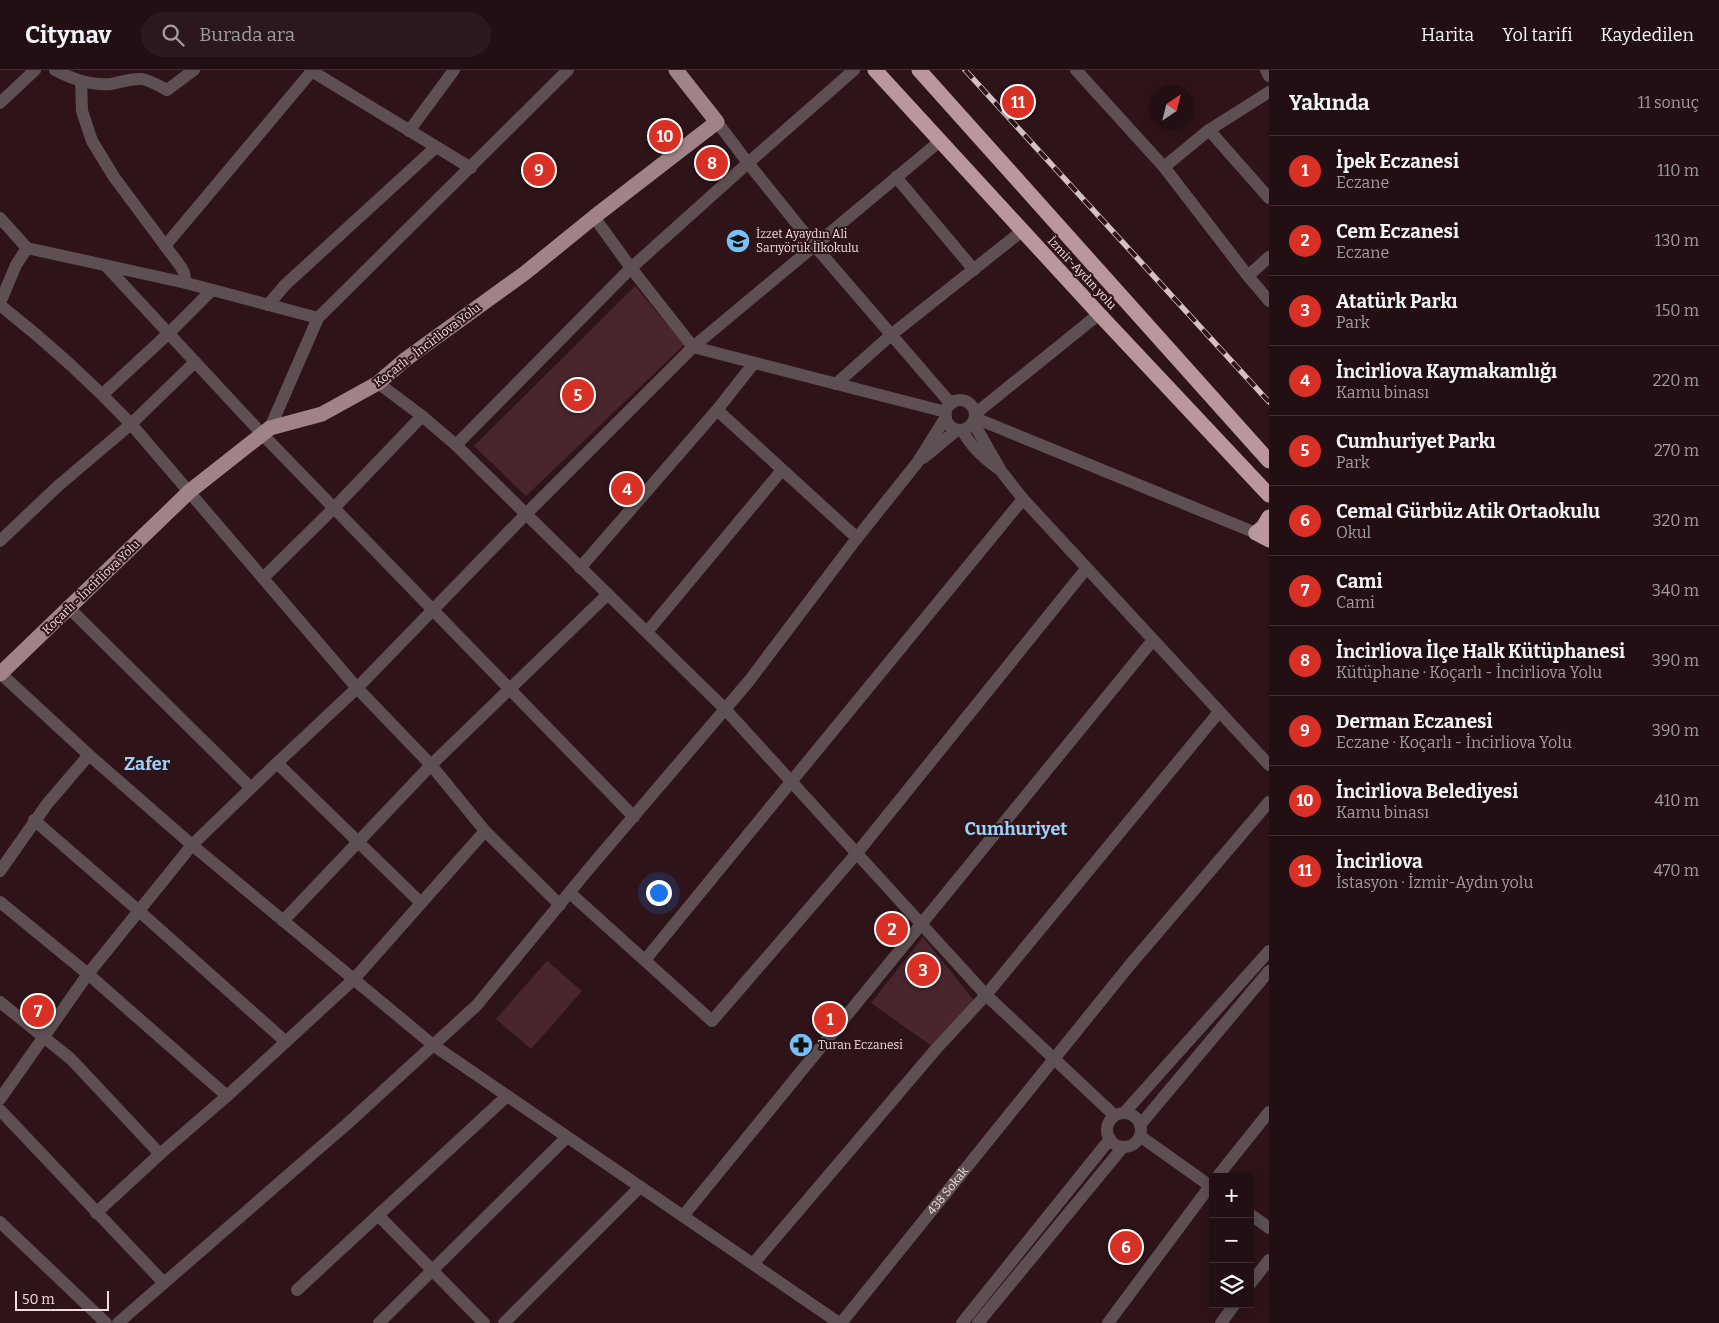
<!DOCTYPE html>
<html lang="tr">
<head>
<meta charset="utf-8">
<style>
  :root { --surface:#220f13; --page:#2a181c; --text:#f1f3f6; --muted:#a29ca0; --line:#3f2f33; --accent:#d93025 }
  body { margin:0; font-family:Bitter,serif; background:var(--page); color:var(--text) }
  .controls { position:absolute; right:15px; bottom:15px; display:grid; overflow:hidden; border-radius:0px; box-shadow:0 2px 12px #0003 }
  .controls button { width:45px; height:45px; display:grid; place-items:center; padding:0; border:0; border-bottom:1px solid var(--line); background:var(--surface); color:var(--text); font:25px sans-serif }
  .compass { position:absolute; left:1149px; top:15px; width:45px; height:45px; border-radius:50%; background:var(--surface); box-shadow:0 2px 12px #0003; rotate:35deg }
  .scale { position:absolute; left:15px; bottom:12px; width:94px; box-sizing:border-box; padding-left:5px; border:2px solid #efdcde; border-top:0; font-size:14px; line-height:18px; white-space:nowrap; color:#efdcde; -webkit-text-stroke:4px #2e1419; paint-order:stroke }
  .you { position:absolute; left:658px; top:822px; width:18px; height:18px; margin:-12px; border:4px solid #fff; border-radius:50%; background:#1a73e8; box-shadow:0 0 0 8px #1a73e833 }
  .badge { display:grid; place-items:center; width:32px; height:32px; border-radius:50%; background:var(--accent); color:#fff; font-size:16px; font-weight:700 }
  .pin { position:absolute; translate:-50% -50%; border:2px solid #fff; box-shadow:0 1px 5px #0006 }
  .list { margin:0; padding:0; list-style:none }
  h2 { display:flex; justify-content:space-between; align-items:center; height:65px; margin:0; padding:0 20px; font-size:21px }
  h2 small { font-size:16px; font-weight:400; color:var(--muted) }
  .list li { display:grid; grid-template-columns:32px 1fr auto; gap:15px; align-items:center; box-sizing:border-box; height:70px; padding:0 20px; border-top:1px solid var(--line) }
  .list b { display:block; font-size:19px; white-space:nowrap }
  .list p { margin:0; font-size:16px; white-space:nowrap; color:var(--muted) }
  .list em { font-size:16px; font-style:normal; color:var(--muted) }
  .icon { flex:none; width:28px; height:28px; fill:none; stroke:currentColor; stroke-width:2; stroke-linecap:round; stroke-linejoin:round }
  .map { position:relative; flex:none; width:1269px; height:1253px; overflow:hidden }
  header { display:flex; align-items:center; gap:30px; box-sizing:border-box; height:70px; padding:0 25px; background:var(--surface); border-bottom:1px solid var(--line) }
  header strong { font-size:24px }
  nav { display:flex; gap:28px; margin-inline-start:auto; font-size:18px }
  .search { width:350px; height:45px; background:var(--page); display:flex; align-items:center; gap:12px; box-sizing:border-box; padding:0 18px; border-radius:28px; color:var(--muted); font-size:19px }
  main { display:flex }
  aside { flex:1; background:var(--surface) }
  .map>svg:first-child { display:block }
  .green { fill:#48262c }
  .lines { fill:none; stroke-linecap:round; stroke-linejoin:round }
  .minor { stroke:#5e5052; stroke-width:12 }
  .major { stroke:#a08387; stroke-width:15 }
  .highway { stroke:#ba979c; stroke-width:15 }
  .rail-casing { stroke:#d5c1c4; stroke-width:5.5 }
  .rail { stroke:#2e1419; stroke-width:4; stroke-dasharray:11; stroke-linecap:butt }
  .labels { text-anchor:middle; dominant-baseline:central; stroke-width:4; stroke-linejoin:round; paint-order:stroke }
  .poi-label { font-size:12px; fill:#efdcde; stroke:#2e1419; text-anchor:start }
  .street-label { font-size:12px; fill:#efdcde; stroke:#2e1419 }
  .district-label { font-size:18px; font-weight:bold; fill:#9bd0f9; stroke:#2e1419 }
</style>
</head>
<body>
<header>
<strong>Citynav</strong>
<div class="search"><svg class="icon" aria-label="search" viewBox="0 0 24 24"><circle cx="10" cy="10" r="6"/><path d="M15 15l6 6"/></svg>Burada ara</div>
<nav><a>Harita</a><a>Yol tarifi</a><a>Kaydedilen</a></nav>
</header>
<main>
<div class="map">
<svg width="1269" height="1253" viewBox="0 0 1269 1253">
  <rect width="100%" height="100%" fill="#2e1419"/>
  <!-- green -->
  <g class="green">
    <path d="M635 216 684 275 526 426 474 376Z"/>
    <path d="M923 867 977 934 936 979 871 933Z"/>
    <path d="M547 891 582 921 531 979 496 949Z"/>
  </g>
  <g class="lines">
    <!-- minor -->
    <g class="minor">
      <path d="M55 0C72 9 92 16 111 14 121 12 132 8 142 9 151 11 160 16 167 20L194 0"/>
      <path d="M310 0 471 98"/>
      <path d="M1076 0 1164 97 1248 206 1269 231"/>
      <path d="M1266 0 1269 6"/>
      <path d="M81 11 82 41 92 71 114 107 181 197 184 203 186 213"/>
      <path d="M0 33 35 0"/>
      <path d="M717 52 748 93 854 0"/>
      <path d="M1209 60 1269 128"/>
      <path d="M409 61 454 0"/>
      <path d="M940 71 693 277 526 444 725 639 986 925 1114 1045"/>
      <path d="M1164 97 1209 60 1269 22"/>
      <path d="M896 107 974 200"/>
      <path d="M594 147 631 198 693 277 946 342"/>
      <path d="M0 148 27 178 186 213 318 248"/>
      <path d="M165 176 312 1"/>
      <path d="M106 196 263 365 634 747"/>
      <path d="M1248 206 1269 187"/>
      <path d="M0 233 16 195 27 178"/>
      <path d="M0 235C47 272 90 311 131 354L357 618 431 695 485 761 560 835"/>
      <path d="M268 235 285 215 436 77"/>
      <path d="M836 314 891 265 1022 161"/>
      <path d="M103 324 169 263 212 220"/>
      <circle cx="960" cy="345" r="15"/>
      <path d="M717 340 857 468"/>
      <path d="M975 344 1099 244"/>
      <path d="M975 348 1256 463"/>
      <path d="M973 352 1001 401 1023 429 1269 695"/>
      <path d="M270 358 318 248 568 0"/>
      <path d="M962 360C971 377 983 388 999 399"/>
      <path d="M456 375 631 198 748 93 814 175 951 334"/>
      <path d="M923 388 957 360"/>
      <path d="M0 471 58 416 131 354 195 292"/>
      <path d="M580 498 717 340 754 293"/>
      <path d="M263 508 334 438 422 346"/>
      <path d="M69 538 251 718"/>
      <path d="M647 562 782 400"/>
      <path d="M0 603 89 685 192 775 433 975 839 1253"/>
      <path d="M277 693 421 833"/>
      <path d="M34 750 139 841 286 972"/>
      <path d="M0 801 47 734 89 685"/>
      <path d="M570 823 712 951 857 783 1086 499"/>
      <path d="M0 832 88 904 227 1026"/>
      <path d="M283 851 431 695 608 524"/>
      <path d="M645 890 1023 429"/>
      <path d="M0 932 71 989 160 1084"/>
      <path d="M0 1029 88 904 192 775 277 693 357 618 526 444 456 375 422 346 378 313"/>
      <path d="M0 1040 164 1213"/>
      <circle cx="1124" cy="1060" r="17"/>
      <path d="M1124 1043 1269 881"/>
      <path d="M1140 1055 1269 901"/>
      <path d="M1140 1066 1213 1118"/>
      <path d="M1217 1107 1269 1042"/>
      <path d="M96 1143 160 1084 227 1026 354 909 485 761"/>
      <path d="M1250 1144 1269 1158"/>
      <path d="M378 1145 484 1253"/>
      <path d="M683 1146 1153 570"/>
      <path d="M0 1152 106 1253"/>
      <path d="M753 1194 936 979 986 925 1219 642"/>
      <path d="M1250 1214 1269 1190"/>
      <path d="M297 1220 507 1026"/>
      <path d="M118 1253 347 1054 477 935 587 801 749 611 857 468 917 393 946 347"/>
      <path d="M379 1253 567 1067"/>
      <path d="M504 1253 640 1117"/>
      <path id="s1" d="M841 1253 1129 896 1269 732"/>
      <path d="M962 1253 1110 1069"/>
      <path d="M978 1253 1123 1077"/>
      <path d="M1108 1253 1213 1112"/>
      <path d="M1221 1253 1235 1234"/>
    </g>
    <!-- major -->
    <path class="major" d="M0 604 190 421 270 358 322 344 378 313 406 289 525 203 594 147 717 52 676 0"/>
    <!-- highway -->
    <g class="highway">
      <path d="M875 0 1099 244 1269 425"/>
      <path d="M919 0 1269 391"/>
      <path d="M1256 463 1263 457 1269 447"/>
      <path d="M1256 463 1269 470"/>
    </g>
    <!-- rail casing -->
    <g class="rail-casing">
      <path id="rail" d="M965 0 1269 332"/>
    </g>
    <!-- rail -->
    <use href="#rail" class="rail"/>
  </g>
  <!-- icons -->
  <defs>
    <g id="school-disc" transform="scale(1.25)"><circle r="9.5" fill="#76c0f7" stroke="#2e1419"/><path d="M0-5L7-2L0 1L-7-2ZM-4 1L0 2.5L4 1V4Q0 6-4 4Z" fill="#111"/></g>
    <g id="pharmacy-disc" transform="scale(1.25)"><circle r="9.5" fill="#76c0f7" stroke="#2e1419"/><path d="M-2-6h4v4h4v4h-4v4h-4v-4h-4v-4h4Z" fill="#111"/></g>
  </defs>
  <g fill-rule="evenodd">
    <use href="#school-disc" x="738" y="171"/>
    <use href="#pharmacy-disc" x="801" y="975"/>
  </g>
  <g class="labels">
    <!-- poi labels -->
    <g class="poi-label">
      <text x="756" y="164">İzzet Ayaydın Ali<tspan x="756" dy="14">Sarıyörük İlkokulu</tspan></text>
      <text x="818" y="975">Turan Eczanesi</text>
    </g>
    <!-- street labels -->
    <g class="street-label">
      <text transform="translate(1082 203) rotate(47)">İzmir-Aydın yolu</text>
      <text transform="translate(427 275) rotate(-37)">Koçarlı - İncirliova Yolu</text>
      <text transform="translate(91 517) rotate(-44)">Koçarlı - İncirliova Yolu</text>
      <text stroke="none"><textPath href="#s1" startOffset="170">438 Sokak</textPath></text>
    </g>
    <!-- district labels -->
    <g class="district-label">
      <text x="147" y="694">Zafer</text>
      <text x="1016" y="759">Cumhuriyet</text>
    </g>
  </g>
</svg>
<div class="controls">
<button>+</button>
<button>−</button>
<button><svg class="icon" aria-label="layers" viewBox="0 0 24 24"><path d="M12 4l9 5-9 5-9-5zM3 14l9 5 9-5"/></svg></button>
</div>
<svg class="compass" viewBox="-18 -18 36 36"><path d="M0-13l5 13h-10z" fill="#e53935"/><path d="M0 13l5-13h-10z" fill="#a29ca0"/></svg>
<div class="scale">50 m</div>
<div class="you"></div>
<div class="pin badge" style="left:830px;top:949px">1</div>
<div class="pin badge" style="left:892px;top:859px">2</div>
<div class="pin badge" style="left:923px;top:900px">3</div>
<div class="pin badge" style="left:627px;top:419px">4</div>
<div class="pin badge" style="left:578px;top:325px">5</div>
<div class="pin badge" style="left:1126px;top:1177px">6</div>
<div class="pin badge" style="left:38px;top:941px">7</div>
<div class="pin badge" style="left:712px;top:93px">8</div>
<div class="pin badge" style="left:539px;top:100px">9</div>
<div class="pin badge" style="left:665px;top:66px">10</div>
<div class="pin badge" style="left:1018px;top:32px">11</div>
</div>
<aside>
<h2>Yakında<small>11 sonuç</small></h2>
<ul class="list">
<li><span class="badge">1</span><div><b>İpek Eczanesi</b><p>Eczane</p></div><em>110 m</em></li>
<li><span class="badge">2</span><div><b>Cem Eczanesi</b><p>Eczane</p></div><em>130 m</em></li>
<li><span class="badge">3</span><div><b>Atatürk Parkı</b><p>Park</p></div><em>150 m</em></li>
<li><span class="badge">4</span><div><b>İncirliova Kaymakamlığı</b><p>Kamu binası</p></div><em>220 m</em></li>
<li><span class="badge">5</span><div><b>Cumhuriyet Parkı</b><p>Park</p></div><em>270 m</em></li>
<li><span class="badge">6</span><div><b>Cemal Gürbüz Atik Ortaokulu</b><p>Okul</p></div><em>320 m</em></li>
<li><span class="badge">7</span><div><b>Cami</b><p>Cami</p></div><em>340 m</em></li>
<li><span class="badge">8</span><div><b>İncirliova İlçe Halk Kütüphanesi</b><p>Kütüphane · Koçarlı - İncirliova Yolu</p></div><em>390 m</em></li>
<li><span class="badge">9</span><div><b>Derman Eczanesi</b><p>Eczane · Koçarlı - İncirliova Yolu</p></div><em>390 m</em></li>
<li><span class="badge">10</span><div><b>İncirliova Belediyesi</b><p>Kamu binası</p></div><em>410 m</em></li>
<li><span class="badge">11</span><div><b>İncirliova</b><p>İstasyon · İzmir-Aydın yolu</p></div><em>470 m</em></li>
</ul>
</aside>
</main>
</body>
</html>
